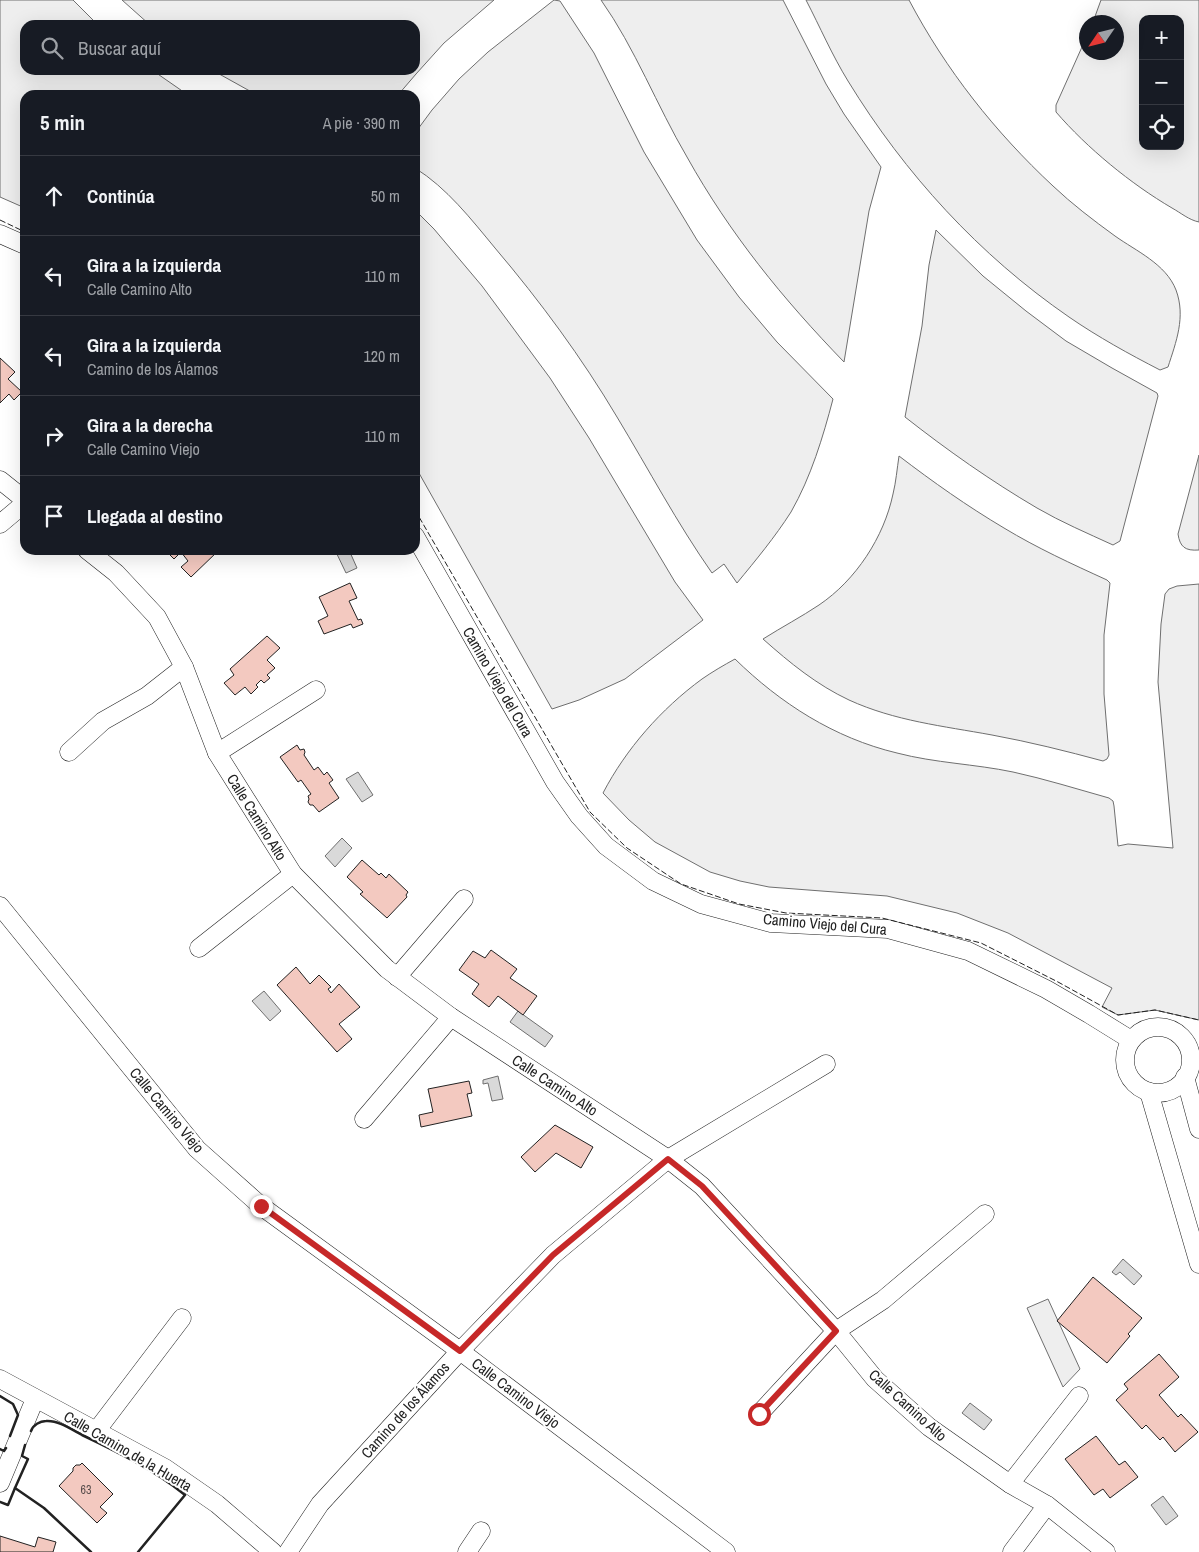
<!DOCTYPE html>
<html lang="es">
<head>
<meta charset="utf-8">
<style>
  :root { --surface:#171b24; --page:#242831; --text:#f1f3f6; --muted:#9ea1a6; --line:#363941 }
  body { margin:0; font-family:"Archivo Narrow",sans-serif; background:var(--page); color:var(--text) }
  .controls { position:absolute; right:15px; top:15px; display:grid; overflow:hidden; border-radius:10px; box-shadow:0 5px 20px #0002 }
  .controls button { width:45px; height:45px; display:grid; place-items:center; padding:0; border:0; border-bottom:1px solid var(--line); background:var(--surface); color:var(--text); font:25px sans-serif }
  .compass { position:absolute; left:1079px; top:15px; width:45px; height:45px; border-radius:50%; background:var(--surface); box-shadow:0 5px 20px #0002; rotate:235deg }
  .stop { position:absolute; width:15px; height:15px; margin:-11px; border:4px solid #c62828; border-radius:50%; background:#fff }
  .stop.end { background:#c62828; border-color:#fff; box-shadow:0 1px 5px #0008 }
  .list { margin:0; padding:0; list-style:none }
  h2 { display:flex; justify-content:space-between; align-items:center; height:65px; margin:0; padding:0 20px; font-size:21px }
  h2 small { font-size:16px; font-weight:400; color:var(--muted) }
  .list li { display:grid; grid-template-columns:32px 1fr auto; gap:15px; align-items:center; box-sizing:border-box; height:80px; padding:0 20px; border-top:1px solid var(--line) }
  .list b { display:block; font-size:19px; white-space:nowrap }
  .list p { margin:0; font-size:16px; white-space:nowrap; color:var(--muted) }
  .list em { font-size:16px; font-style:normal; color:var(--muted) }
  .icon { flex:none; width:28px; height:28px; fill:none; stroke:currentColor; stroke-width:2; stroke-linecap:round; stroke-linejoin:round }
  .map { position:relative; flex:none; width:1199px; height:1552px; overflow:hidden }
  .search { position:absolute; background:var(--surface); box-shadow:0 5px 20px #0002; left:20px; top:20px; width:400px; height:55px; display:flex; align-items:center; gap:12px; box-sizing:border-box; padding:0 18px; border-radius:15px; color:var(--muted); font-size:19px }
  .panel { position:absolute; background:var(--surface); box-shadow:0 5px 20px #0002; left:20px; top:90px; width:400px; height:465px; border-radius:15px }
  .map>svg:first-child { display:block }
  .green { fill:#eee; stroke:#6f6f6f; fill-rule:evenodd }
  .water { fill:#d9d9d9; stroke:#6f6f6f }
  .building { fill:#f3c9c0; stroke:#222 }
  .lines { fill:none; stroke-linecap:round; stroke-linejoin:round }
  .minor-casing { stroke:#222; stroke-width:19 }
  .minor { stroke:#fff; stroke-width:18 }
  .fence { stroke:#222; stroke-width:1; stroke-dasharray:6 2.5; stroke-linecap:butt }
  .wall { stroke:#222; stroke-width:2.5 }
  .route { stroke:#c62828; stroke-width:6 }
  .labels { text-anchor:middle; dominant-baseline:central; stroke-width:4; stroke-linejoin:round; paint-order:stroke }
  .number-label { font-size:12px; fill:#564c4a }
  .street-label { font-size:15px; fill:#222; stroke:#fff }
</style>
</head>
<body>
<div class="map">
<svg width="1199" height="1552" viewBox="0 0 1199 1552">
  <rect width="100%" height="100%" fill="#fff"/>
  <!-- green -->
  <g class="green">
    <path d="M0 0H73L98 25H25V70H152L188 95H25V208L0 197Z"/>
    <path d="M122 0H494L444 43 416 74 398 95H257L212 70H415V25H150Z"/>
    <path d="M554 0 560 1 594 53 644 152 697 240 739 297 777 342 833 399C823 437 811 477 791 512 775 537 756 560 737 583L724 564 712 573C677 523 649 470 617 417 582 358 540 301 495 248 471 219 447 188 415 168V133L432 110 459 79 488 52Z"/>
    <path d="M601 0H783L826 84 844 114 881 167 869 211 844 362C783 299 730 234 687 157 657 106 635 48 601 0Z"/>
    <path d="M806 0H909C946 70 995 132 1053 186 1072 204 1093 220 1115 236 1136 251 1166 264 1176 290 1186 317 1176 342 1168 367L1160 370C1129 354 1098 337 1069 317 979 255 905 174 848 81 832 55 820 27 806 0Z"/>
    <path d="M1101 0H1199V222C1189 220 1181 213 1172 208 1131 184 1087 148 1056 112V105L1086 38V52H1116V22H1093ZM1143 19H1180V146H1143Z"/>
    <path d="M415 210 434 229 482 286 550 378 589 438 675 582 703 620 625 679 579 700 552 709 415 466Z"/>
    <path d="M936 230 983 276 1026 311 1066 341 1112 368 1157 393 1158 396 1120 541 1113 545C1087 533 1061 522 1037 508 991 481 947 450 905 417L922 326 929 265Z"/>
    <path d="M1199 455V550C1185 551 1180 547 1178 534Z"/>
    <path d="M899 456C933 482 967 506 1004 528 1037 548 1072 564 1107 580L1110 583 1104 635V694L1109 755 1107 759 1103 761C1066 751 1030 742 992 735 943 726 895 721 849 700 817 685 790 663 763 639 782 627 801 617 819 605 856 580 884 537 893 494 896 482 897 469 899 456Z"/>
    <path d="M1199 584V1020L1155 1010 1118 1015 1102 1007 1112 988 1008 933 957 913 887 896 769 887 740 881 710 872 655 842 629 820 603 793C626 749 661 709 702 679 712 672 724 665 735 659 780 703 834 738 897 753 935 763 975 764 1013 772 1045 779 1077 789 1109 798L1113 801 1114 806 1118 846 1128 844 1173 848 1158 682 1161 624 1165 594 1169 589 1177 586Z"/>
    <path d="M1048 1299 1080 1369 1063 1387 1027 1308Z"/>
  </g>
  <!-- water -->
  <g class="water">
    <path d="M335 550H349L357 568 346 573Z"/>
    <path d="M358 772 373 795 362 802 346 779Z"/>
    <path d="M342 838 352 848 335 867 325 856Z"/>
    <path d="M264 991 281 1011 270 1021 252 1001Z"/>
    <path d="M518 1011 553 1036 545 1047 510 1022Z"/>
    <path d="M498 1076 503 1099 492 1101 488 1083 483 1084V1080Z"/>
    <path d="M1123 1259 1142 1276 1134 1285 1120 1272 1116 1275 1112 1272Z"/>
    <path d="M970 1403 992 1420 984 1430 962 1413Z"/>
    <path d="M1163 1496 1178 1516 1166 1525 1151 1505Z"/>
  </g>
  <!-- building -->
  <g class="building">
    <path d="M0 358 15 372 8 379 22 392 14 400 9 394 0 403Z"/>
    <path d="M165 550H217L218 551 191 577 181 567 188 561 181 552 174 559Z"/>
    <path d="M350 583 357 598 349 601 358 620 361 619 363 624 353 628 351 624 324 634 318 621 328 616 319 597Z"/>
    <path d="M267 636 280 648 267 660 275 668 267 675 270 678 264 683 261 680 256 685 258 687 251 694 245 687 235 695 224 683 234 675 230 669Z"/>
    <path d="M297 745 300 750 304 749 305 752 304 755 314 770 318 767 324 775 327 772 333 780 329 783 339 798 319 812 313 805H310L308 802 309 799 308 796 311 794 301 780 298 782 280 757Z"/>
    <path d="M362 860 379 875 381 873 386 878 389 874 408 892 406 895 407 897 387 918 360 894 363 892 347 877Z"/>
    <path d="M491 950 517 969 510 978 537 996 523 1015 498 996 489 1007 472 994 479 984 459 970 473 951 485 958Z"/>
    <path d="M296 967 310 984 319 975 331 987 328 989 331 993 339 984 360 1007 339 1024 352 1039 337 1052 277 985Z"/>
    <path d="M469 1081 472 1093 467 1094 472 1116 421 1127 419 1115 433 1112 428 1089Z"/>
    <path d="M555 1125 593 1147 581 1168 556 1153 535 1172 521 1157Z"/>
    <path d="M1093 1277 1142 1318 1128 1334 1130 1336 1107 1363 1057 1321Z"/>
    <path d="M1159 1354 1179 1377 1159 1395 1178 1417 1181 1414 1198 1432 1175 1452 1163 1437 1160 1440 1146 1425 1142 1429 1116 1400 1128 1389 1124 1384Z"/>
    <path d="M1096 1436 1119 1465 1125 1461 1138 1477 1110 1498 1103 1489 1094 1495 1065 1459Z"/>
    <path d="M82 1463 113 1494 100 1507 107 1513 97 1523 59 1486 73 1471V1468L76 1465H80Z"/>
    <path d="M0 1536 35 1547 38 1537 56 1542 53 1552H0Z"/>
  </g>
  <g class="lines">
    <!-- minor casing -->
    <g class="minor-casing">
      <g id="minor">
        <path d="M0 234 25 245"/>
        <path d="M0 480 25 500"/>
        <path d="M0 524 25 503"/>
        <path d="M415 536 555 782 579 816 606 846 653 881 701 904 771 923 888 929 968 951 1046 989 1089 1014 1131 1040"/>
        <path d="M87 550 116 573 157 617 184 667 217 753 293 874 387 969 451 1017 668 1159 702 1186 836 1331 875 1379 929 1427 1010 1484 1047 1505 1106 1552"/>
        <path d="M69 752 103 721 147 696 184 667"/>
        <path d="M217 753 316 690"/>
        <path d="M0 906 197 1149 261 1206 460 1351 726 1552"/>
        <path d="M199 948 293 874"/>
        <path d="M397 977 464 899"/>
        <circle cx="1158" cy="1060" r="33"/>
        <path d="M1185 1077 1199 1129"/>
        <path d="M1149 1092 1199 1264"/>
        <path d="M364 1119 451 1017"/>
        <path d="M0 1379 165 1468 217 1504 273 1552"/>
        <path d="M759 1414 836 1331 883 1300 985 1214"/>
        <path d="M97 1430 182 1318"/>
        <path d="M0 1483 35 1399"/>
        <path d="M1010 1484 1079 1396"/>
        <path d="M288 1552 320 1504 460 1351 553 1255 668 1159 826 1064"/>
        <path d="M467 1552 481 1531"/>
        <path d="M1012 1552 1047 1505"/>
      </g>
    </g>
    <!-- minor -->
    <use href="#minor" class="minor"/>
    <!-- fence -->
    <g class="fence">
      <path d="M0 220 25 232"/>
      <path d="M415 510 590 812 627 848 681 884 739 904 786 913 882 918 981 943 1058 982 1118 1015 1155 1010 1199 1020"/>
    </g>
    <!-- wall -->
    <g class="wall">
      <path d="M0 1396 13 1404 18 1415 10 1436"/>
      <path d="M31 1431C33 1425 40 1421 46 1421 58 1420 71 1429 82 1435 118 1452 154 1470 185 1495L138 1552"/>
      <path d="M0 1449 4 1451 6 1448"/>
      <path d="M15 1488 28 1459 22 1456 25 1445"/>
      <path d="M0 1502 8 1505 15 1488 44 1508 91 1552"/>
    </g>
  </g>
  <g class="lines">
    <!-- route -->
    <path class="route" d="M261 1206 460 1351 553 1255 668 1159 702 1186 836 1331 759 1414"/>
  </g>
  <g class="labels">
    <!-- number labels -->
    <g class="number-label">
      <text x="86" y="1490">63</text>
    </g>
    <!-- street labels -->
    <g class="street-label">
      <text transform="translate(498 682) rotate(60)">Camino Viejo del Cura</text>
      <text transform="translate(257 817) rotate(58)">Calle Camino Alto</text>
      <text transform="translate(825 924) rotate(5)">Camino Viejo del Cura</text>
      <text transform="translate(555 1085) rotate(33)">Calle Camino Alto</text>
      <text transform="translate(167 1110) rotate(50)">Calle Camino Viejo</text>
      <text transform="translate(516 1393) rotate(37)">Calle Camino Viejo</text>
      <text transform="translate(908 1405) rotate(42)">Calle Camino Alto</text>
      <text transform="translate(405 1410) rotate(-48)">Camino de los Álamos</text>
      <text transform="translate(128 1451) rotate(30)">Calle Camino de la Huerta</text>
    </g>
  </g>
</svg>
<div class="controls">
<button>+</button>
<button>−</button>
<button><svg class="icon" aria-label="locate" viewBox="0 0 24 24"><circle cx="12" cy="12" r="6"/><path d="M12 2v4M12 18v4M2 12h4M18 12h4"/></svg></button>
</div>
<svg class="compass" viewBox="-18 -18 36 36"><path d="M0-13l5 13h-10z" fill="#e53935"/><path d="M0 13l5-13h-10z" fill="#9ea1a6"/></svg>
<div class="stop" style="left:759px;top:1414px"></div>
<div class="stop end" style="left:261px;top:1206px"></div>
<div class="search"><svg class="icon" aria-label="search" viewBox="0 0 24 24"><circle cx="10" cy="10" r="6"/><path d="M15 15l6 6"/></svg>Buscar aquí</div>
<section class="panel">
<h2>5 min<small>A pie · 390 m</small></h2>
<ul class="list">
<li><svg class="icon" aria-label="ahead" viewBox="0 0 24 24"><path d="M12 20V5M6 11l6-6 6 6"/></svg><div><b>Continúa</b></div><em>50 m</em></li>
<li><svg class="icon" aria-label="left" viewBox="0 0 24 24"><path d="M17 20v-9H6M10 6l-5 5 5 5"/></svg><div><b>Gira a la izquierda</b><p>Calle Camino Alto</p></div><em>110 m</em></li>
<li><svg class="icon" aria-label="left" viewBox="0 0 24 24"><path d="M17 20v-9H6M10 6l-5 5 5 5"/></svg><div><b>Gira a la izquierda</b><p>Camino de los Álamos</p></div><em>120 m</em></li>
<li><svg class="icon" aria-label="right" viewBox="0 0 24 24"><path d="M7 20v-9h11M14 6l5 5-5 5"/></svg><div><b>Gira a la derecha</b><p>Calle Camino Viejo</p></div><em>110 m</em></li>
<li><svg class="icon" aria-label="arrive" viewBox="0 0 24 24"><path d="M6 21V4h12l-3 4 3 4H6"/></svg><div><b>Llegada al destino</b></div></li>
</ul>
</section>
</div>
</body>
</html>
